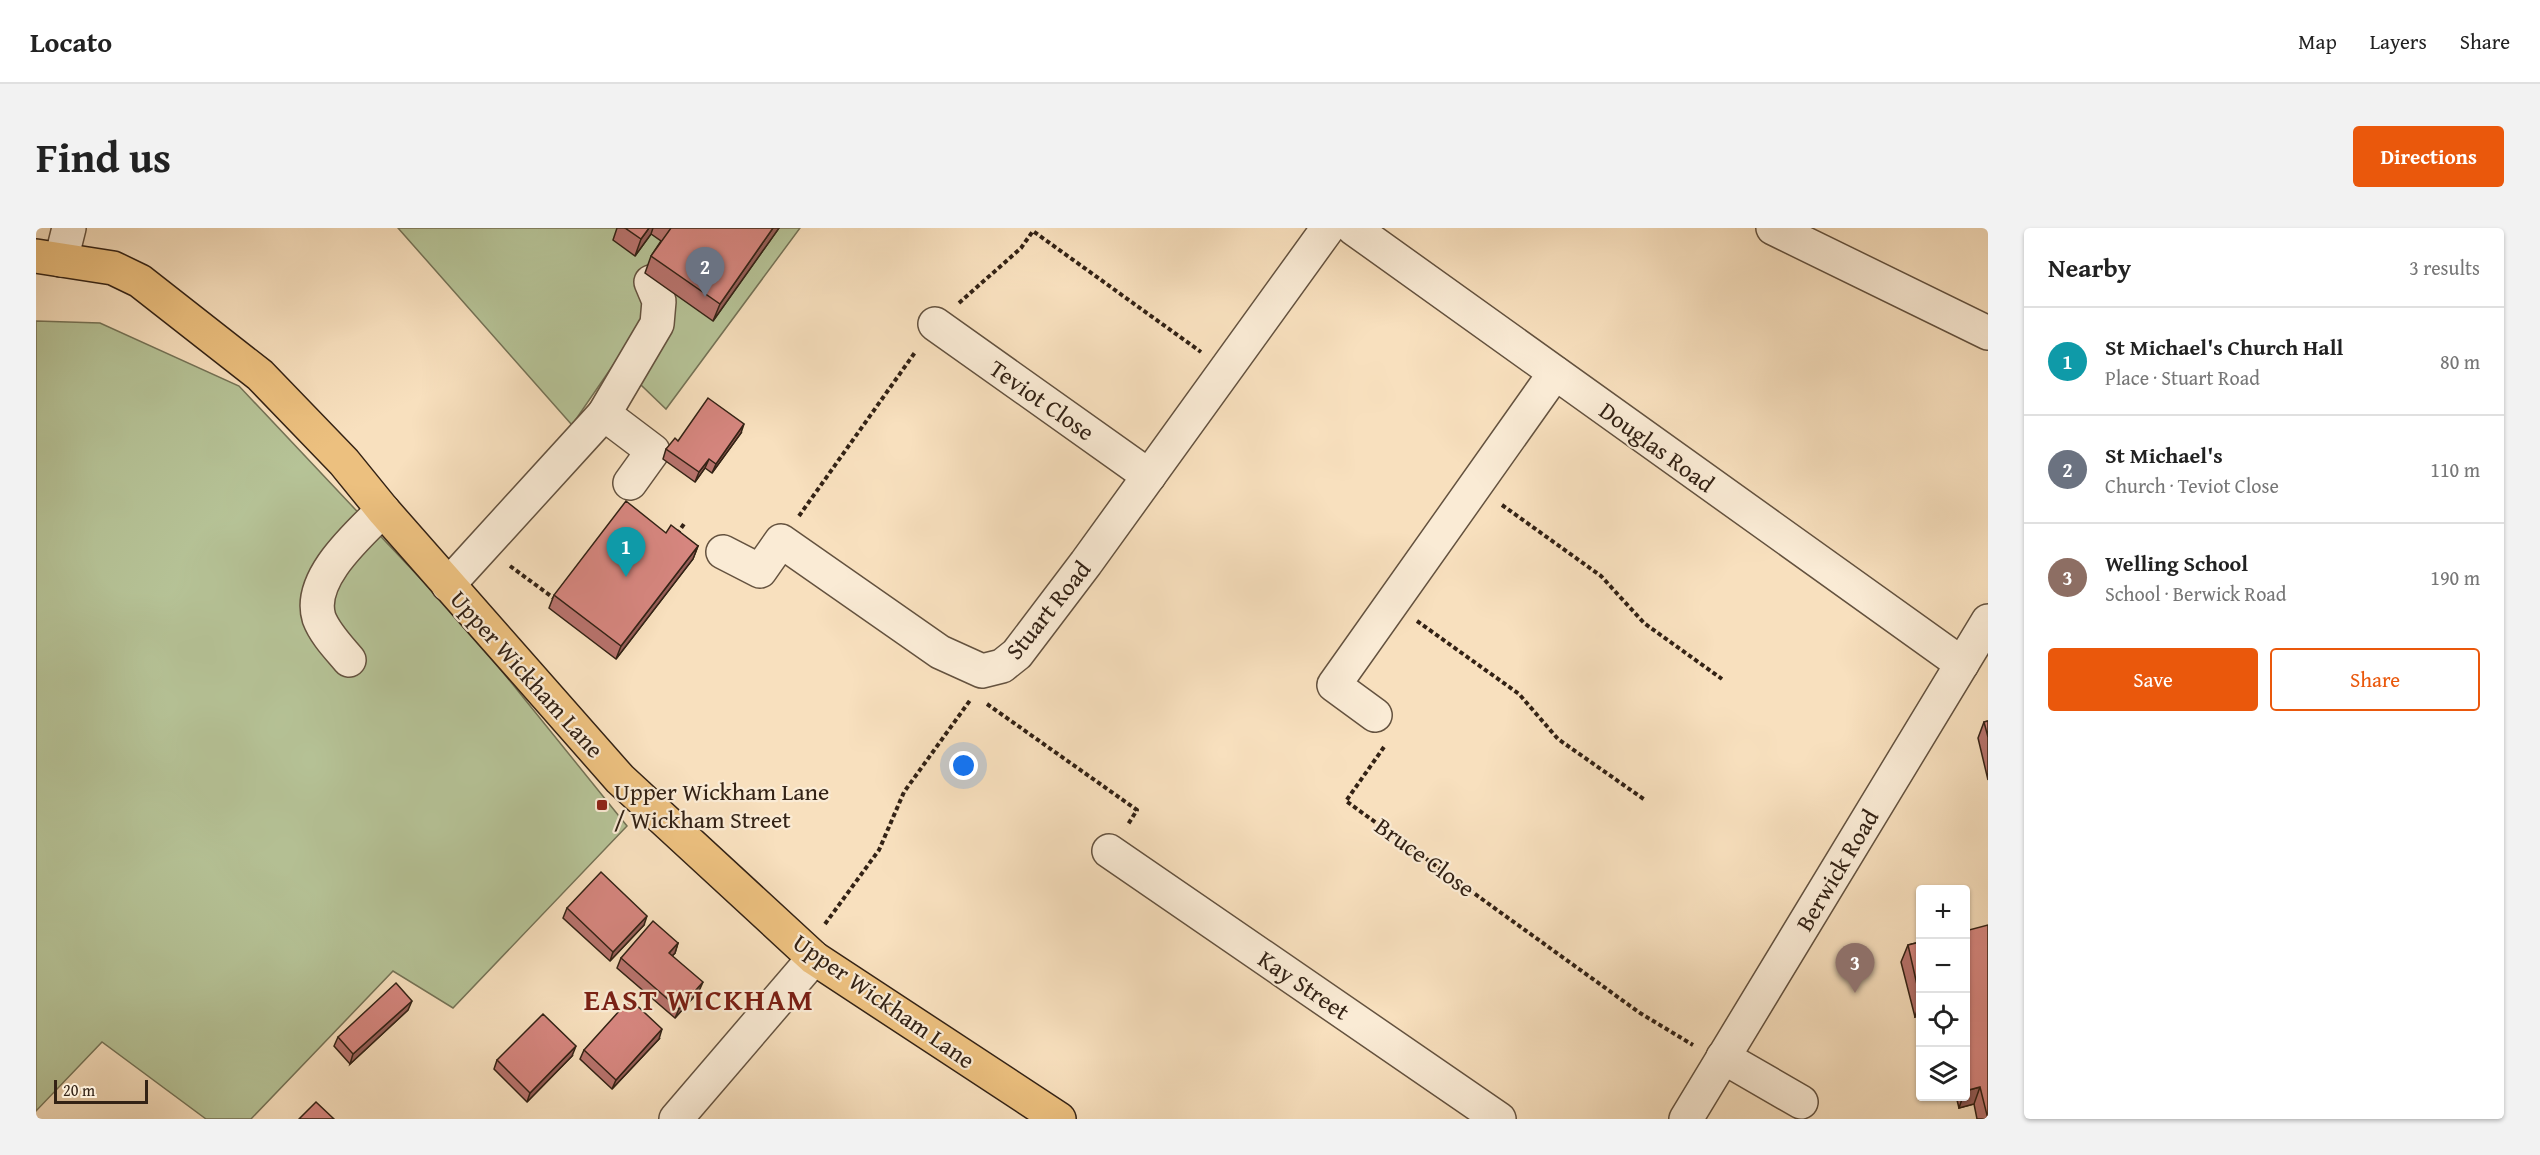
<!DOCTYPE html>
<html lang="en">
<head>
<meta charset="utf-8">
<style>
  :root { --surface:#fff; --page:#f2f2f2; --text:#222; --muted:#767676; --line:#e0e0e0; --accent:#ea580c }
  body { margin:0; font-family:"Gentium Book Plus",serif; background:var(--page); color:var(--text) }
  .controls { position:absolute; right:18px; bottom:18px; display:grid; overflow:hidden; border-radius:6px; box-shadow:0 2px 4px #0004 }
  .controls button { width:54px; height:54px; display:grid; place-items:center; padding:0; border:0; border-bottom:2px solid var(--line); background:var(--surface); color:var(--text); font:30px sans-serif }
  .scale { position:absolute; left:18px; bottom:15px; width:94px; box-sizing:border-box; padding-left:6px; border:3px solid #332215; border-top:0; font-size:16px; line-height:21px; white-space:nowrap; color:#332215; -webkit-text-stroke:4px #faebd5; paint-order:stroke }
  .you { position:absolute; left:928px; top:538px; width:21px; height:21px; margin:-15px; border:4px solid #fff; border-radius:50%; background:#1a73e8; box-shadow:0 0 0 9px #1a73e833 }
  .badge { display:grid; place-items:center; width:39px; height:39px; border-radius:50%; background:var(--accent); color:#fff; font-size:20px; font-weight:700 }
  .pin { position:absolute; translate:-50% -50px; filter:drop-shadow(0 2px 3px #0008) }
  .pin::after { content:''; position:absolute; top:32px; width:21px; height:18px; background:inherit; clip-path:polygon(0 0,100% 0,50% 100%) }
  .list { margin:0; padding:0; list-style:none }
  h2 { display:flex; justify-content:space-between; align-items:center; height:78px; margin:0; padding:0 24px; font-size:26px }
  h2 small { font-size:20px; font-weight:400; color:var(--muted) }
  .list li { display:grid; grid-template-columns:39px 1fr auto; gap:18px; align-items:center; box-sizing:border-box; height:108px; padding:0 24px; border-top:2px solid var(--line) }
  .list b { display:block; font-size:22px; white-space:nowrap }
  .list p { margin:0; font-size:20px; white-space:nowrap; color:var(--muted) }
  .list em { font-size:20px; font-style:normal; color:var(--muted) }
  .actions { display:flex; gap:12px; padding:18px 24px }
  .actions a { flex:1; padding:14px 0; border:2px solid var(--accent); border-radius:6px; text-align:center; font-size:21px; color:var(--accent) }
  .actions .main { background:var(--accent); color:#fff }
  .icon { flex:none; width:33px; height:33px; fill:none; stroke:currentColor; stroke-width:2; stroke-linecap:round; stroke-linejoin:round }
  .map { position:relative; flex:none; width:1952px; height:891px; overflow:hidden; border-radius:6px }
  header { display:flex; align-items:center; gap:36px; box-sizing:border-box; height:84px; padding:0 30px; background:var(--surface); border-bottom:2px solid var(--line) }
  header strong { font-size:28px }
  nav { display:flex; gap:33px; margin-inline-start:auto; font-size:21px }
  .intro { display:flex; align-items:center; justify-content:space-between; box-sizing:border-box; height:144px; padding:0 36px }
  h1 { margin:0; font-size:42px }
  .button { padding:15px 27px; border-radius:6px; background:var(--accent); color:#fff; font-size:21px; font-weight:700 }
  main { display:flex; gap:36px; padding:0 36px }
  aside { flex:1; background:var(--surface); border-radius:6px; box-shadow:0 2px 4px #0004 }
  .map>svg:first-child { display:block }
  .green { fill:#b6c397; stroke:#747256; stroke-width:1.5 }
  .lines { fill:none; stroke-linecap:round; stroke-linejoin:round }
  .minor-casing { stroke:#64523f; stroke-width:36 }
  .major-casing { stroke:#332215; stroke-width:36 }
  .path { stroke:#332215; stroke-width:4; stroke-dasharray:4.5 3; stroke-linecap:butt }
  .minor { stroke:#faebd5; stroke-width:33 }
  .major { stroke:#ecc07f; stroke-width:33 }
  .wall { fill:#b8736d; stroke:#332215; stroke-width:1.5 }
  .shaded-wall { fill:#965e59; stroke:#332215; stroke-width:1.5 }
  .building { fill:#d6867f; stroke:#332215; stroke-width:1.5 }
  .poi-dot { fill:#8f2418; stroke:#faebd5; stroke-width:2 }
  .labels { text-anchor:middle; dominant-baseline:central; stroke-width:4.5; stroke-linejoin:round; paint-order:stroke }
  .street-label { font-size:24px; fill:#332215; stroke:#faebd5 }
  .poi-label { font-size:24px; fill:#332215; stroke:#faebd5; text-anchor:start }
  .district-label { font-size:30px; font-weight:bold; letter-spacing:1.5px; fill:#7a1f14; stroke:#faebd5 }
</style>
</head>
<body>
<header>
<strong>Locato</strong>
<nav><a>Map</a><a>Layers</a><a>Share</a></nav>
</header>
<div class="intro"><h1>Find us</h1><a class="button">Directions</a></div>
<main>
<div class="map">
<svg width="1952" height="891" viewBox="0 0 1952 891">
  <rect width="100%" height="100%" fill="#f8e0be"/>
  <filter id="stains"><feTurbulence type="fractalNoise" baseFrequency=".00333" numOctaves="4"/><feColorMatrix values="0 0 0 0 .2 0 0 0 0 .09 0 0 0 0 .02 0 0 0 .5 -.17"/></filter>
  <radialGradient id="worn" r=".72"><stop offset=".6" stop-color="#630" stop-opacity="0"/><stop offset="1" stop-color="#630" stop-opacity=".3"/></radialGradient>
  <!-- green -->
  <g class="green">
    <path d="M362 0H764L630 181 580 133 536 197Z"/>
    <path d="M0 93 64 95 203 158 432 401 591 598 417 780 357 743 215 891H170L66 814 0 883Z"/>
  </g>
  <g class="lines">
    <!-- minor casing -->
    <g class="minor-casing">
      <g id="minor">
        <path d="M1317 0 1926 436"/>
        <path d="M1737 0 1952 105"/>
        <path d="M25 32 33 0"/>
        <path d="M899 96 1113 248"/>
        <path d="M568 186 621 96 623 73 615 54"/>
        <path d="M687 324 724 343 745 313 904 424 946 443 966 438 981 426 1050 335 1292 0"/>
        <path d="M412 357 568 186 617 223 594 255"/>
        <path d="M313 432C303 420 289 406 283 390 271 351 322 307 347 282"/>
        <path d="M1339 487 1298 457 1519 145"/>
        <path d="M1073 623 1463 891"/>
        <path d="M1687 829 1765 874"/>
        <path d="M640 891 778 730"/>
        <path d="M1650 891 1952 393"/>
      </g>
    </g>
    <!-- major casing -->
    <g class="major-casing">
      <path id="major" d="M0 28 77 40 104 53 224 147 308 234 347 282 584 551 778 730 1023 891"/>
    </g>
    <!-- path -->
    <g class="path">
      <path d="M923 75 985 20 997 3 1165 124"/>
      <path d="M1466 277 1565 348 1608 395 1686 451"/>
      <path d="M763 288 880 123"/>
      <path d="M641 306 648 296"/>
      <path d="M474 338 519 371"/>
      <path d="M1381 393 1483 466 1522 511 1609 572"/>
      <path d="M951 476 1101 582 1091 598"/>
      <path d="M1348 519 1310 573 1604 785 1657 817"/>
      <path d="M789 696 843 622 868 564 935 471"/>
    </g>
    <!-- minor -->
    <use href="#minor" class="minor"/>
    <!-- major -->
    <use href="#major" class="major"/>
  </g>
  <!-- wall -->
  <g class="wall">
    <path d="M581 0H743L677 93 609 45 615 28 625 13 615 6 599 28 577 12Z"/>
    <path d="M705 205 676 245 669 240 659 254 627 231 630 221 642 213Z"/>
    <path d="M662 318 657 331 580 431 513 380 518 367Z"/>
    <path d="M1952 493V552L1942 510 1948 494Z"/>
    <path d="M531 680 608 697 574 733 527 690Z"/>
    <path d="M1929 703 1952 891H1941L1938 876 1923 880 1920 868H1929Z"/>
    <path d="M1884 714V787L1879 789 1865 734 1872 717Z"/>
    <path d="M642 715 639 725 636 728 663 763 639 790 581 740 585 730Z"/>
    <path d="M372 782 314 836 298 818 302 809Z"/>
    <path d="M623 811 576 861 544 831 548 822Z"/>
    <path d="M536 828 491 874 458 841 461 832Z"/>
  </g>
  <!-- shaded-wall -->
  <g class="shaded-wall">
    <path d="M613 0H617L615 6 599 28 605 11Z"/>
    <path d="M737 0H743L677 93 684 76Z"/>
    <path d="M708 196 705 205 676 245 680 236Z"/>
    <path d="M673 231 669 240 659 254 663 244Z"/>
    <path d="M662 318 657 331 580 431 585 418Z"/>
    <path d="M611 688 608 697 574 733 577 724Z"/>
    <path d="M642 715 639 725 630 734 633 725Z"/>
    <path d="M667 754 663 763 639 790 643 781Z"/>
    <path d="M376 773 372 782 314 836 317 826Z"/>
    <path d="M1884 773V787L1879 789Z"/>
    <path d="M626 801 623 811 576 861 580 852Z"/>
    <path d="M540 818 536 828 491 874 494 865Z"/>
    <path d="M1944 859 1938 876 1923 880 1927 868H1929V863Z"/>
  </g>
  <!-- building -->
  <g class="building">
    <path d="M589 0H613L605 11Z"/>
    <path d="M635 0H737L684 76 615 28Z"/>
    <path d="M672 170 708 196 680 236 673 231 663 244 630 221 639 210 642 213Z"/>
    <path d="M590 273 630 305 635 297 662 318 585 418 518 367Z"/>
    <path d="M1952 493V509L1948 494Z"/>
    <path d="M565 644 611 688 577 724 531 680Z"/>
    <path d="M617 693 642 715 633 725 667 754 643 781 585 730Z"/>
    <path d="M1952 697V891L1944 859 1929 863V703Z"/>
    <path d="M1884 714V770L1872 717Z"/>
    <path d="M360 755 376 773 317 826 302 809Z"/>
    <path d="M594 771 626 801 580 852 548 822Z"/>
    <path d="M507 786 540 818 494 865 461 832Z"/>
    <path d="M280 874 298 891H263Z"/>
  </g>
  <!-- markers -->
  <rect class="poi-dot" x="560" y="571" width="12" height="12" rx="3"/>
  <g class="labels">
    <!-- street labels -->
    <g class="street-label">
      <text transform="translate(1006 172) rotate(35)">Teviot Close</text>
      <text transform="translate(1621 219) rotate(36)">Douglas Road</text>
      <text transform="translate(1012 382) rotate(-51)">Stuart Road</text>
      <text transform="translate(491 446) rotate(48)">Upper Wickham Lane</text>
      <text transform="translate(1389 629) rotate(36)">Bruce Close</text>
      <text transform="translate(1801 642) rotate(-59)">Berwick Road</text>
      <text transform="translate(1268 757) rotate(34)">Kay Street</text>
      <text transform="translate(848 773) rotate(35)">Upper Wickham Lane</text>
    </g>
    <!-- poi labels -->
    <g class="poi-label">
      <text x="578" y="563">Upper Wickham Lane<tspan x="578" dy="28">/ Wickham Street</tspan></text>
    </g>
    <!-- district labels -->
    <g class="district-label">
      <text x="663" y="771">EAST WICKHAM</text>
    </g>
  </g>
  <rect width="100%" height="100%" filter="url(#stains)"/>
  <rect width="100%" height="100%" fill="url(#worn)"/>
</svg>
<div class="controls">
<button>+</button>
<button>−</button>
<button><svg class="icon" aria-label="locate" viewBox="0 0 24 24"><circle cx="12" cy="12" r="6"/><path d="M12 2v4M12 18v4M2 12h4M18 12h4"/></svg></button>
<button><svg class="icon" aria-label="layers" viewBox="0 0 24 24"><path d="M12 4l9 5-9 5-9-5zM3 14l9 5 9-5"/></svg></button>
</div>
<div class="scale">20 m</div>
<div class="you"></div>
<div class="pin badge" style="left:590px;top:349px;background:#0f9aa8">1</div>
<div class="pin badge" style="left:669px;top:69px;background:#6b7280">2</div>
<div class="pin badge" style="left:1819px;top:765px;background:#8d6e63">3</div>
</div>
<aside>
<h2>Nearby<small>3 results</small></h2>
<ul class="list">
<li><span class="badge" style="background:#0f9aa8">1</span><div><b>St Michael's Church Hall</b><p>Place · Stuart Road</p></div><em>80 m</em></li>
<li><span class="badge" style="background:#6b7280">2</span><div><b>St Michael's</b><p>Church · Teviot Close</p></div><em>110 m</em></li>
<li><span class="badge" style="background:#8d6e63">3</span><div><b>Welling School</b><p>School · Berwick Road</p></div><em>190 m</em></li>
</ul>
<div class="actions"><a class="main">Save</a><a>Share</a></div>
</aside>
</main>
</body>
</html>
